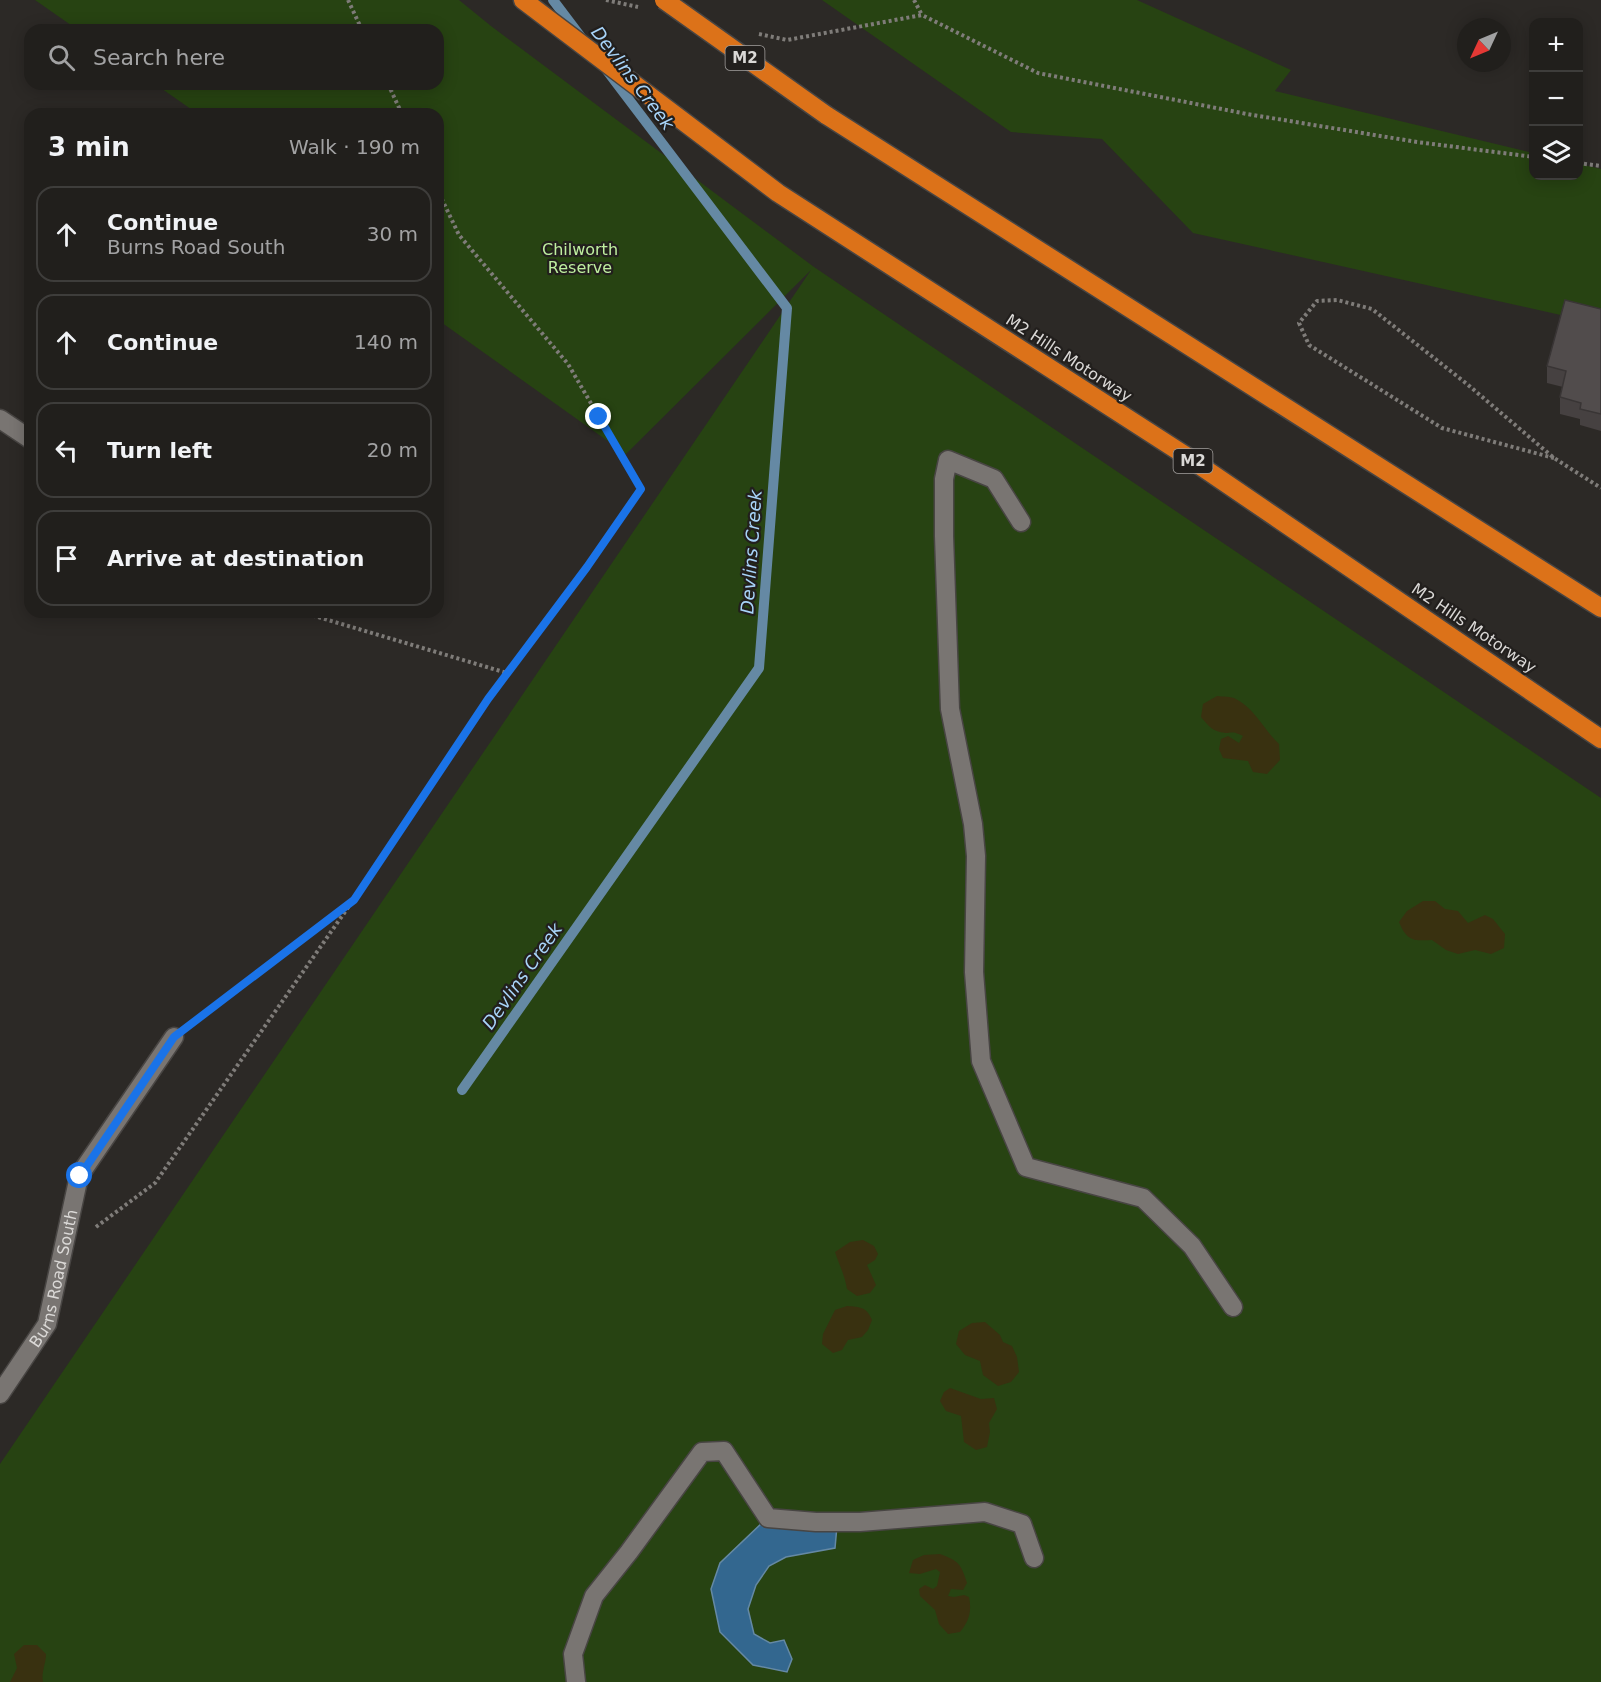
<!DOCTYPE html>
<html lang="en">
<head>
<meta charset="utf-8">
<style>
  :root { --surface:#211f1c; --page:#2d2c29; --text:#f1f3f6; --muted:#a2a2a3; --line:#3e3d3b }
  body { margin:0; font-family:"DejaVu Sans",sans-serif; background:var(--page); color:var(--text) }
  .controls { position:absolute; right:18px; top:18px; display:grid; overflow:hidden; border-radius:12px; box-shadow:0 3px 15px #0003 }
  .controls button { width:54px; height:54px; display:grid; place-items:center; padding:0; border:0; border-bottom:2px solid var(--line); background:var(--surface); color:var(--text); font:30px sans-serif }
  .compass { position:absolute; left:1457px; top:18px; width:54px; height:54px; border-radius:50%; background:var(--surface); box-shadow:0 3px 15px #0003; rotate:226deg }
  .stop { position:absolute; width:18px; height:18px; margin:-14px; border:4px solid #1a73e8; border-radius:50%; background:#fff }
  .stop.end { background:#1a73e8; border-color:#fff; box-shadow:0 2px 6px #0008 }
  .list { margin:0; padding:0; list-style:none }
  h2 { display:flex; justify-content:space-between; align-items:center; height:78px; margin:0; padding:0 24px; font-size:26px }
  h2 small { font-size:20px; font-weight:400; color:var(--muted) }
  .list li { display:grid; grid-template-columns:39px 1fr auto; gap:18px; align-items:center; box-sizing:border-box; height:96px; margin:0 12px 12px; padding:0 12px; border:2px solid var(--line); border-radius:18px }
  .list b { display:block; font-size:22px; white-space:nowrap }
  .list p { margin:0; font-size:20px; white-space:nowrap; color:var(--muted) }
  .list em { font-size:20px; font-style:normal; color:var(--muted) }
  .icon { flex:none; width:33px; height:33px; fill:none; stroke:currentColor; stroke-width:2; stroke-linecap:round; stroke-linejoin:round }
  .map { position:relative; flex:none; width:1601px; height:1682px; overflow:hidden }
  .search { position:absolute; background:var(--surface); box-shadow:0 3px 15px #0003; left:24px; top:24px; width:420px; height:66px; display:flex; align-items:center; gap:15px; box-sizing:border-box; padding:0 21px; border-radius:18px; color:var(--muted); font-size:22px }
  .panel { position:absolute; background:var(--surface); box-shadow:0 3px 15px #0003; left:24px; top:108px; width:420px; height:510px; border-radius:18px }
  .map>svg:first-child { display:block }
  .green { fill:#274312 }
  .sand { fill:#393110 }
  .water { fill:#33678f; stroke:#6589a4; stroke-width:1.5 }
  .lines { fill:none; stroke-linecap:round; stroke-linejoin:round }
  .stream { stroke:#6589a4; stroke-width:10 }
  .service-casing { stroke:#484543; stroke-width:21 }
  .minor-casing { stroke:#484543; stroke-width:21 }
  .motorway-casing { stroke:#484543; stroke-width:21 }
  .path { stroke:#7f7c79; stroke-width:4; stroke-dasharray:3 3; stroke-linecap:butt }
  .service { stroke:#797572; stroke-width:18 }
  .minor { stroke:#797572; stroke-width:18 }
  .motorway { stroke:#dc7219; stroke-width:18 }
  .motorway-bridge-casing { stroke:#484543; stroke-width:21; stroke-linecap:butt }
  .motorway-bridge { stroke:#dc7219; stroke-width:18 }
  .wall { fill:#464141 }
  .building { fill:#514c4c; stroke:#393535; stroke-width:1.5 }
  .route { stroke:#1a73e8; stroke-width:8 }
  .labels { text-anchor:middle; dominant-baseline:central; stroke-width:4.5; stroke-linejoin:round; paint-order:stroke }
  .shield { fill:#221f1d; stroke:#a3a09e; stroke-width:1.5 }
  .shield-label { font-size:15px; font-weight:bold; fill:#dad8d6 }
  .park-label { font-size:16px; fill:#beee9f; stroke:#221f1d }
  .street-label { font-size:16px; fill:#dad8d6; stroke:#221f1d }
  .water-label { font-size:18px; font-style:italic; fill:#a8d4f9; stroke:#221f1d }
</style>
</head>
<body>
<div class="map">
<svg width="1601" height="1682" viewBox="0 0 1601 1682">
  <rect width="100%" height="100%" fill="#2c2926"/>
  <!-- green -->
  <g class="green">
    <path d="M35 0H459L491 26 814 267 1601 798V1682H0V1464L811 270 626 454 438 320V114H198L155 84H438V30H78Z"/>
    <path d="M822 0H1137L1291 70 1275 91 1533 153 1534 176H1578L1579 164 1601 169V324L1193 233 1102 139 1011 132Z"/>
  </g>
  <!-- sand -->
  <g class="sand">
    <path d="M1217 696C1223 697 1231 696 1236 699 1255 709 1264 730 1279 744L1280 760 1267 774 1253 772 1248 761 1223 758 1219 749 1221 739 1228 736 1239 743 1243 736C1230 729 1230 735 1220 732 1211 730 1206 723 1201 717L1203 704Z"/>
    <path d="M1423 901H1435L1445 909 1458 911 1468 923 1485 915 1493 919 1505 934 1504 948 1491 954 1475 950 1458 954 1446 950 1432 940C1413 941 1407 941 1399 922L1407 911Z"/>
    <path d="M863 1240 874 1246 878 1254 875 1260 867 1265 876 1285 870 1293 857 1296 847 1289C845 1276 839 1264 835 1252L850 1242Z"/>
    <path d="M847 1306C860 1307 867 1307 872 1320L868 1330 862 1337 848 1340 842 1350 833 1353 822 1344 823 1334 835 1310Z"/>
    <path d="M985 1322 1000 1335 1003 1342 1012 1346 1017 1357 1019 1372 1011 1382 998 1386 983 1375 980 1361 965 1355 956 1344 959 1331 972 1323Z"/>
    <path d="M950 1388 981 1399 994 1398 997 1409 989 1423 990 1432 987 1447 976 1450 964 1442 961 1416 946 1411 940 1401 944 1392Z"/>
    <path d="M940 1554C959 1561 961 1564 967 1583L963 1590 951 1589 948 1596 954 1597 964 1595 969 1597C972 1612 969 1621 960 1632L948 1634 939 1624 935 1610 920 1596 919 1589 925 1585 933 1589 937 1586 940 1572 936 1569 920 1574 909 1573 913 1560 924 1555Z"/>
    <path d="M24 1645H37L46 1654C46 1664 41 1672 43 1682H10L17 1668 14 1654Z"/>
  </g>
  <!-- water -->
  <path class="water" d="M764 1521 837 1526 835 1548 786 1557 769 1566 756 1585 748 1609 754 1634 770 1643 784 1640 792 1659 787 1672 753 1665 720 1632 711 1589 720 1563Z"/>
  <g class="lines">
    <!-- stream -->
    <g class="stream">
      <path d="M553 0 581 37"/>
      <path d="M462 1090 759 668 787 308 605 68"/>
    </g>
    <!-- service casing -->
    <g class="service-casing">
      <g id="service">
        <path d="M1021 522 994 479 948 460 944 479V536L950 709 973 824 976 856 974 972 981 1061 1026 1167 1143 1198 1192 1246 1233 1307"/>
        <path d="M576 1682 573 1654 594 1596 629 1552 702 1452 724 1451 768 1518 816 1522H860L985 1512 1022 1524 1034 1558"/>
      </g>
    </g>
    <!-- minor casing -->
    <g class="minor-casing">
      <g id="minor">
        <path d="M0 419 30 439"/>
        <path id="s1" d="M0 1394 47 1324 79 1176 174 1037"/>
      </g>
    </g>
    <!-- motorway casing -->
    <g class="motorway-casing">
      <g id="motorway">
        <path d="M523 0 778 193 1183 454 1601 739"/>
        <path d="M826 115 1601 608"/>
      </g>
    </g>
    <!-- path -->
    <g class="path">
      <path d="M348 0 362 30"/>
      <path d="M606 0 638 7"/>
      <path d="M914 0 922 15"/>
      <path d="M759 34 787 40 922 15 1038 73 1247 114 1417 142 1534 157"/>
      <path d="M388 84 402 114"/>
      <path d="M1578 163 1601 166"/>
      <path d="M1554 458 1442 428 1309 345 1299 323 1317 301 1337 300 1372 309 1467 384 1554 458 1601 488"/>
      <path d="M301 612 507 673"/>
      <path d="M195 1022 351 902"/>
      <path d="M96 1227 155 1183 354 899 487 699 587 567 641 489 568 364 459 235 438 191"/>
    </g>
    <!-- service -->
    <use href="#service" class="service"/>
    <!-- minor -->
    <use href="#minor" class="minor"/>
    <!-- motorway -->
    <use href="#motorway" class="motorway"/>
    <!-- motorway-bridge casing -->
    <g class="motorway-bridge-casing">
      <path id="motorway-bridge" d="M664 0 826 115"/>
    </g>
    <!-- motorway-bridge -->
    <use href="#motorway-bridge" class="motorway-bridge"/>
  </g>
  <!-- wall -->
  <path class="wall" d="M1601 309V431L1580 425V419L1560 414V397L1563 387 1547 383V366Z"/>
  <!-- building -->
  <path class="building" d="M1565 300 1601 309V414L1580 409 1581 403 1560 397 1566 371 1547 366Z"/>
  <g class="lines">
    <!-- route -->
    <path class="route" d="M80 1176 174 1037 354 900 488 699 587 567 641 489 599 417"/>
  </g>
  <g class="labels">
    <!-- shield labels -->
    <g class="shield">
      <rect x="725.5" y="46" width="39" height="24" rx="4.5"/>
      <rect x="1173.5" y="449" width="39" height="24" rx="4.5"/>
    </g>
    <g class="shield-label">
      <text x="745" y="58">M2</text>
      <text x="1193" y="461">M2</text>
    </g>
    <!-- park labels -->
    <g class="park-label">
      <text x="580" y="249">Chilworth<tspan x="580" dy="18">Reserve</tspan></text>
    </g>
    <!-- street labels -->
    <g class="street-label">
      <text transform="translate(1069 358) rotate(33)">M2 Hills Motorway</text>
      <text transform="translate(1474 628) rotate(34)">M2 Hills Motorway</text>
      <text stroke="none"><textPath href="#s1" startOffset="130">Burns Road South</textPath></text>
    </g>
    <!-- water labels -->
    <g class="water-label">
      <text transform="translate(633 78) rotate(53)">Devlins Creek</text>
      <text transform="translate(751 552) rotate(-86)">Devlins Creek</text>
      <text transform="translate(522 976) rotate(-55)">Devlins Creek</text>
    </g>
  </g>
</svg>
<div class="controls">
<button>+</button>
<button>−</button>
<button><svg class="icon" aria-label="layers" viewBox="0 0 24 24"><path d="M12 4l9 5-9 5-9-5zM3 14l9 5 9-5"/></svg></button>
</div>
<svg class="compass" viewBox="-18 -18 36 36"><path d="M0-13l5 13h-10z" fill="#e53935"/><path d="M0 13l5-13h-10z" fill="#a2a2a3"/></svg>
<div class="stop" style="left:80px;top:1176px"></div>
<div class="stop end" style="left:599px;top:417px"></div>
<div class="search"><svg class="icon" aria-label="search" viewBox="0 0 24 24"><circle cx="10" cy="10" r="6"/><path d="M15 15l6 6"/></svg>Search here</div>
<section class="panel">
<h2>3 min<small>Walk · 190 m</small></h2>
<ul class="list">
<li><svg class="icon" aria-label="ahead" viewBox="0 0 24 24"><path d="M12 20V5M6 11l6-6 6 6"/></svg><div><b>Continue</b><p>Burns Road South</p></div><em>30 m</em></li>
<li><svg class="icon" aria-label="ahead" viewBox="0 0 24 24"><path d="M12 20V5M6 11l6-6 6 6"/></svg><div><b>Continue</b></div><em>140 m</em></li>
<li><svg class="icon" aria-label="left" viewBox="0 0 24 24"><path d="M17 20v-9H6M10 6l-5 5 5 5"/></svg><div><b>Turn left</b></div><em>20 m</em></li>
<li><svg class="icon" aria-label="arrive" viewBox="0 0 24 24"><path d="M6 21V4h12l-3 4 3 4H6"/></svg><div><b>Arrive at destination</b></div></li>
</ul>
</section>
</div>
</body>
</html>
